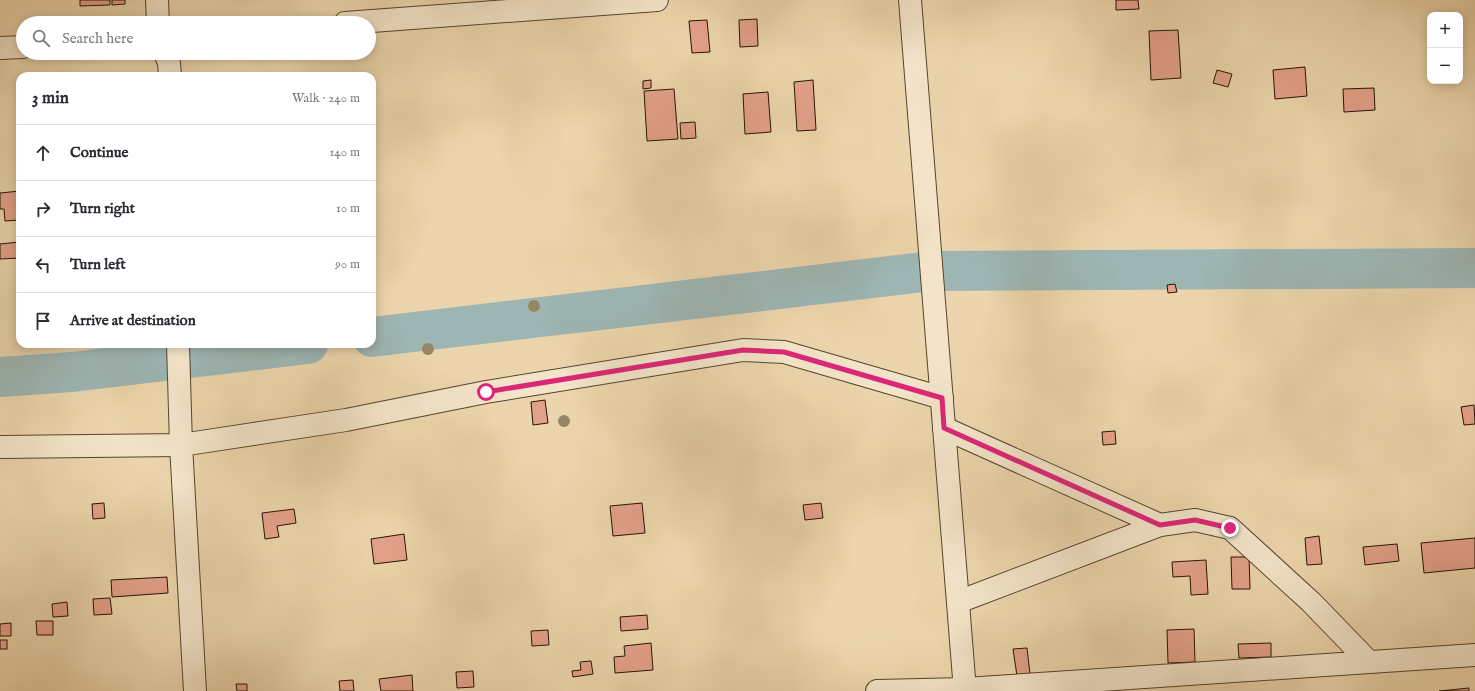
<!DOCTYPE html>
<html lang="en">
<head>
<meta charset="utf-8">
<style>
  :root { --surface:#fff; --page:#f7f7f7; --text:#2b2b33; --muted:#7c7c81; --line:#e1e1e2 }
  body { margin:0; font-family:"IM FELL English",serif; background:var(--page); color:var(--text) }
  .controls { position:absolute; right:12px; top:12px; display:grid; overflow:hidden; border-radius:8px; box-shadow:0 2px 10px #0003 }
  .controls button { width:36px; height:36px; display:grid; place-items:center; padding:0; border:0; border-bottom:1px solid var(--line); background:var(--surface); color:var(--text); font:20px sans-serif }
  .stop { position:absolute; width:12px; height:12px; margin:-9px; border:3px solid #db2777; border-radius:50%; background:#fff }
  .stop.end { background:#db2777; border-color:#fff; box-shadow:0 1px 4px #0008 }
  .list { margin:0; padding:0; list-style:none }
  h2 { display:flex; justify-content:space-between; align-items:center; height:52px; margin:0; padding:0 16px; font-size:17px }
  h2 small { font-size:13px; font-weight:400; color:var(--muted) }
  .list li { display:grid; grid-template-columns:26px 1fr auto; gap:12px; align-items:center; box-sizing:border-box; height:56px; padding:0 16px; border-top:1px solid var(--line) }
  .list b { display:block; font-size:15px; white-space:nowrap }
  .list em { font-size:13px; font-style:normal; color:var(--muted) }
  .icon { flex:none; width:22px; height:22px; fill:none; stroke:currentColor; stroke-width:2; stroke-linecap:round; stroke-linejoin:round }
  .map { position:relative; flex:none; width:1475px; height:691px; overflow:hidden }
  .search { position:absolute; background:var(--surface); box-shadow:0 2px 10px #0003; left:16px; top:16px; width:360px; height:44px; display:flex; align-items:center; gap:10px; box-sizing:border-box; padding:0 14px; border-radius:22px; color:var(--muted); font-size:15px }
  .panel { position:absolute; background:var(--surface); box-shadow:0 2px 10px #0003; left:16px; top:72px; width:360px; height:276px; border-radius:12px }
  .map>svg:first-child { display:block }
  .lines { fill:none; stroke-linecap:round; stroke-linejoin:round }
  .river { stroke:#9db6b4; stroke-width:40 }
  .building { fill:#e4a18a; stroke:#241500 }
  .minor-casing { stroke:#56452b; stroke-width:24 }
  .minor { stroke:#f3e4c9; stroke-width:22 }
  .tree { fill:#968764 }
  .route { stroke:#db2777; stroke-width:5 }
</style>
</head>
<body>
<div class="map">
<svg width="1475" height="691" viewBox="0 0 1475 691">
  <rect width="100%" height="100%" fill="#ecd5ac"/>
  <filter id="stains"><feTurbulence type="fractalNoise" baseFrequency=".005" numOctaves="4"/><feColorMatrix values="0 0 0 0 .2 0 0 0 0 .09 0 0 0 0 .02 0 0 0 .5 -.17"/></filter>
  <radialGradient id="worn" r=".72"><stop offset=".6" stop-color="#630" stop-opacity="0"/><stop offset="1" stop-color="#630" stop-opacity=".3"/></radialGradient>
  <g class="lines">
    <!-- river -->
    <g class="river">
      <path d="M372 337 932 271 1475 268"/>
      <path d="M0 377 72 372 308 344"/>
    </g>
  </g>
  <!-- building -->
  <g class="building">
    <path d="M80 0H110V5L80 6Z"/>
    <path d="M112 0H125V4L112 5Z"/>
    <path d="M1116 0H1138L1139 9 1116 10Z"/>
    <path d="M757 19 758 46 740 47 739 20Z"/>
    <path d="M707 20 710 52 692 53 689 21Z"/>
    <path d="M1178 30 1181 78 1151 80 1149 31Z"/>
    <path d="M1305 67 1307 96 1275 99 1273 70Z"/>
    <path d="M1217 70 1232 74 1228 87 1213 83Z"/>
    <path d="M651 80V88L643 89V81Z"/>
    <path d="M813 80 816 130 797 131 794 82Z"/>
    <path d="M1374 88 1375 110 1344 112 1343 89Z"/>
    <path d="M674 89 678 139 647 141 644 91Z"/>
    <path d="M768 92 771 132 745 134 743 94Z"/>
    <path d="M695 122 696 138 681 139 680 123Z"/>
    <path d="M20 191V220L5 221 4 209H0V193Z"/>
    <path d="M20 242V258L0 259V244Z"/>
    <path d="M1175 284 1177 292 1168 293 1167 285Z"/>
    <path d="M545 400 548 423 533 425 531 402Z"/>
    <path d="M1474 405 1475 424 1464 425 1461 407Z"/>
    <path d="M1115 431 1116 444 1103 445 1102 432Z"/>
    <path d="M104 503 105 518 93 519 92 504Z"/>
    <path d="M642 503 645 533 613 536 610 506Z"/>
    <path d="M821 503 823 518 805 520 803 505Z"/>
    <path d="M294 509 296 523 277 526 279 537 265 539 262 513Z"/>
    <path d="M404 534 407 560 374 564 371 539Z"/>
    <path d="M1319 536 1322 564 1307 565 1305 538Z"/>
    <path d="M1475 538V568L1424 573 1421 543Z"/>
    <path d="M1397 544 1399 561 1365 565 1363 547Z"/>
    <path d="M1231 557H1249L1250 589H1232Z"/>
    <path d="M1206 560 1208 594 1191 595 1190 576 1173 577 1172 562Z"/>
    <path d="M167 577 168 593 112 597 111 580Z"/>
    <path d="M110 598 112 614 94 615 93 599Z"/>
    <path d="M67 602 68 616 53 617 52 604Z"/>
    <path d="M647 615 648 629 621 631 620 617Z"/>
    <path d="M36 621H53V635H37Z"/>
    <path d="M11 623V636H0V624Z"/>
    <path d="M1194 629 1195 662 1168 663 1167 630Z"/>
    <path d="M548 630 549 645 532 646 531 631Z"/>
    <rect x="0" y="640" width="7" height="9"/>
    <path d="M651 643 653 670 615 673 614 657 625 656 624 646Z"/>
    <path d="M1271 643V657L1239 658 1238 644Z"/>
    <path d="M1027 648 1030 674 1017 676 1013 649Z"/>
    <path d="M591 661 593 674 573 677 572 671 581 670 580 662Z"/>
    <path d="M473 671 474 687 457 688 456 672Z"/>
    <path d="M412 675 413 691H381L379 679Z"/>
    <path d="M353 680 354 691H340L339 681Z"/>
    <path d="M236 684H247V691H237Z"/>
    <path d="M1469 688V691H1439Z"/>
  </g>
  <g class="lines">
    <!-- minor casing -->
    <g class="minor-casing">
      <g id="minor">
        <path d="M157 0 158 23"/>
        <path d="M910 0 965 691"/>
        <path d="M345 23 657 0"/>
        <path d="M0 48 23 47"/>
        <path d="M165 53 169 63 170 76"/>
        <path d="M178 344 181 445 195 691"/>
        <path d="M944 428 1160 525 1195 520 1230 528 1311 602 1369 662"/>
        <path d="M0 447 181 445 346 420 486 392 743 350 784 352 942 398"/>
        <path d="M958 602 1160 525"/>
        <path d="M877 691 965 689 1475 655"/>
      </g>
    </g>
    <!-- minor -->
    <use href="#minor" class="minor"/>
  </g>
  <!-- trees -->
  <g class="tree">
    <circle cx="534" cy="306" r="6"/>
    <circle cx="428" cy="349" r="6"/>
    <circle cx="564" cy="421" r="6"/>
  </g>
  <g class="lines">
    <!-- route -->
    <path class="route" d="M486 392 743 350 784 352 942 398 944 428 1160 525 1195 520 1230 528"/>
  </g>
  <rect width="100%" height="100%" filter="url(#stains)"/>
  <rect width="100%" height="100%" fill="url(#worn)"/>
</svg>
<div class="controls">
<button>+</button>
<button>−</button>
</div>
<div class="stop" style="left:486px;top:392px"></div>
<div class="stop end" style="left:1230px;top:528px"></div>
<div class="search"><svg class="icon" aria-label="search" viewBox="0 0 24 24"><circle cx="10" cy="10" r="6"/><path d="M15 15l6 6"/></svg>Search here</div>
<section class="panel">
<h2>3 min<small>Walk · 240 m</small></h2>
<ul class="list">
<li><svg class="icon" aria-label="ahead" viewBox="0 0 24 24"><path d="M12 20V5M6 11l6-6 6 6"/></svg><div><b>Continue</b></div><em>140 m</em></li>
<li><svg class="icon" aria-label="right" viewBox="0 0 24 24"><path d="M7 20v-9h11M14 6l5 5-5 5"/></svg><div><b>Turn right</b></div><em>10 m</em></li>
<li><svg class="icon" aria-label="left" viewBox="0 0 24 24"><path d="M17 20v-9H6M10 6l-5 5 5 5"/></svg><div><b>Turn left</b></div><em>90 m</em></li>
<li><svg class="icon" aria-label="arrive" viewBox="0 0 24 24"><path d="M6 21V4h12l-3 4 3 4H6"/></svg><div><b>Arrive at destination</b></div></li>
</ul>
</section>
</div>
</body>
</html>
